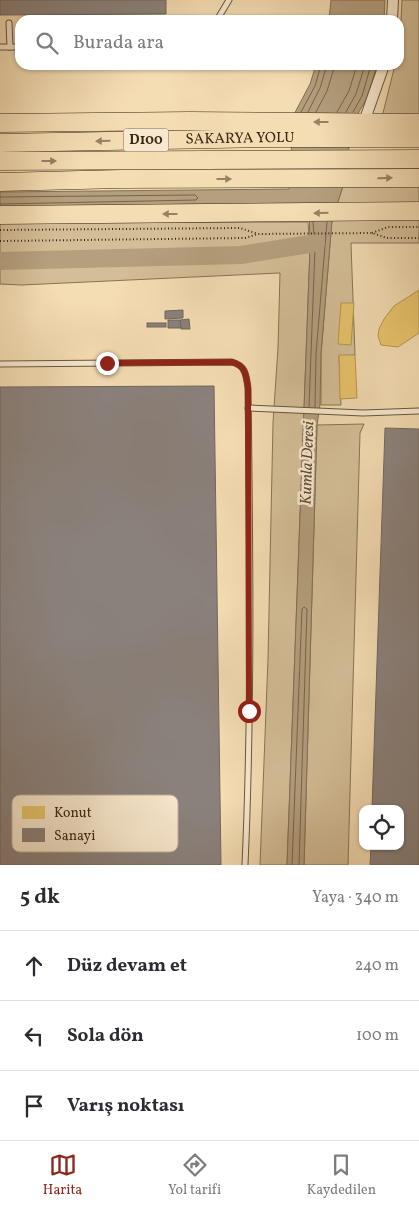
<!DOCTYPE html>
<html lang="tr">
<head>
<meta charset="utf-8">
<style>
  :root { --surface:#fff; --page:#f2f2f3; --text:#2b2b33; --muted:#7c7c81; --line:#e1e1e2; --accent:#8f2418 }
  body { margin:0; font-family:Vollkorn,serif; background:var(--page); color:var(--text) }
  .controls { position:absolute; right:15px; bottom:15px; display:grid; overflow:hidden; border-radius:10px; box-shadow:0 1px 4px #0004 }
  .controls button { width:45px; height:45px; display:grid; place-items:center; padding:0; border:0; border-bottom:1px solid var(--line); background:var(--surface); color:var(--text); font:25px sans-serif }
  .stop { position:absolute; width:15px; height:15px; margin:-11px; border:4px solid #8f2418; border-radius:50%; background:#fff }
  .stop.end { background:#8f2418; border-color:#fff; box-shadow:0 1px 5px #0008 }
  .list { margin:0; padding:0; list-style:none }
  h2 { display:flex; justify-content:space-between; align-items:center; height:65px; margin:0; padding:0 20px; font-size:21px }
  h2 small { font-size:16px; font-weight:400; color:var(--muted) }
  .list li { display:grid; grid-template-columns:32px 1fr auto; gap:15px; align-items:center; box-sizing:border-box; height:70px; padding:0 20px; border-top:1px solid var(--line) }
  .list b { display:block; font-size:19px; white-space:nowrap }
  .list em { font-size:16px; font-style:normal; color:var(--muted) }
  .icon { flex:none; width:28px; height:28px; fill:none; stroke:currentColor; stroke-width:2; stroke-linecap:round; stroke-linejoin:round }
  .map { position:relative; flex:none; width:419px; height:865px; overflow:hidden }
  .search { position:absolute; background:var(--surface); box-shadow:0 1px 4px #0004; left:15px; right:15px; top:15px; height:55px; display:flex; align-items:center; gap:12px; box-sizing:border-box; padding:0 18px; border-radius:15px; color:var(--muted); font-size:19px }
  .sheet { height:275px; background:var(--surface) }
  nav { display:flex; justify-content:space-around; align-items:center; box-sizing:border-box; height:70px; border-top:1px solid var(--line); background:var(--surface); font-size:14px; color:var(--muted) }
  nav a { display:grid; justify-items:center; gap:2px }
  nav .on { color:var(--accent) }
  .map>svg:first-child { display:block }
  .green { fill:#d4be98; stroke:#867457 }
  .water { fill:#b49f7e; stroke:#827054 }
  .homes { fill:#e9c46a; stroke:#b49651 }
  .industry { fill:#8a817c; stroke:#71675d }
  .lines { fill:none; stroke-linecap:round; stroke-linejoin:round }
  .shore { stroke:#76644a; stroke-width:1 }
  .river { stroke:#b49f7e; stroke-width:18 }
  .lane-casing { stroke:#66563d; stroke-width:7 }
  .street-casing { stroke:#66563d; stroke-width:12 }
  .highway-casing { stroke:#372916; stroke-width:19 }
  .path { stroke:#372916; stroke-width:2; stroke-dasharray:1 2.5; stroke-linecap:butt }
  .lane { stroke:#f8e8ce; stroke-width:5 }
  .street { stroke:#f8e8ce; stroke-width:10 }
  .highway { stroke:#f4dcb3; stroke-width:18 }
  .oneway { fill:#968264 }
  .route { stroke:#8f2418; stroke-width:6 }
  .labels { text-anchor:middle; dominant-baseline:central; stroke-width:5; stroke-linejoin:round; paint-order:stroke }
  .shield { fill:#f8e8ce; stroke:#71624d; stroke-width:1 }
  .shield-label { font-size:14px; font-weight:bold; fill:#372916 }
  .street-label { font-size:15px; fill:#372916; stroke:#f8e8ce }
  .water-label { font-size:16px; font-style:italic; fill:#5c4c35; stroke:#f8e8ce }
  .key { fill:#f8e8ce; stroke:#beaf97; stroke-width:1 }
  .key-label { font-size:14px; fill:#372916 }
</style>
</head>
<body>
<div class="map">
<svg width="419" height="865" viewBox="0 0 419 865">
  <rect width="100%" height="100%" fill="#f4dcb3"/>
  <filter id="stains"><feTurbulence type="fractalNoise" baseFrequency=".004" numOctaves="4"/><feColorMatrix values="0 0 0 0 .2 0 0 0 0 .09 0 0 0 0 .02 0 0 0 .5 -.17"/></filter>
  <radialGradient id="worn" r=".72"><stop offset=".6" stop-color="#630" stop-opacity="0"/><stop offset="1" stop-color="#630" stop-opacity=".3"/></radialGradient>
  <!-- green -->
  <g class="green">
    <path d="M402 0H419V117H382L395 65H399Z"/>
    <path d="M419 184V206L336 208 343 186Z"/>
    <path d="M419 217V243H351L355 355 339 356 341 405H321V354L332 220Z"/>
    <path d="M308 222 310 248 287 865H260L268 659 273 423 278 348 280 273 22 285 0 284V223Z"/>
    <path d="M364 424 360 433 348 865H304L317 425Z"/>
  </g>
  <!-- water -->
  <g class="water">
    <path d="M331 0H385L384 20H329Z"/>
    <path d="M316 65H377L367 98 353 122 343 186 332 220 321 354 320 405 317 425 304 865H287L310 248 309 204 0 208V192L289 189 292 138 290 122 310 84Z"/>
  </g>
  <!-- homes -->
  <g class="homes">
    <path d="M419 290V333L398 347 381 345 378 336 379 329 384 319 394 306Z"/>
    <path d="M341 303H354L351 345 338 344Z"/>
    <path d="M339 355H355L357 398 340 399Z"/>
  </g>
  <!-- industry -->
  <g class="industry">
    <path d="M0 0H166V14L0 15Z"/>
    <path d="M183 310V318L165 319V311Z"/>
    <path d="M189 319 190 329H181L180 320Z"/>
    <path d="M168 320H180L181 328H168Z"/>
    <rect x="147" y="323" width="19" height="4"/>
    <path d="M214 386 221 865H0V387Z"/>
    <path d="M385 428 419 429V865H370L371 846H400V809H372Z"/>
  </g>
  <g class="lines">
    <!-- shore -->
    <g class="shore">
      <path d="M301 112 315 86 321 65"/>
      <path d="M308 112 320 88 327 65"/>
      <path d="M316 112 327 91 335 65"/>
      <path d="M337 112 349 91 357 65"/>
      <path d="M346 112 356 94 365 65"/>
      <path d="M353 112 362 96 371 65"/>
      <path d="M0 197 195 195 198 198 196 200 0 204"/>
      <path d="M309 407 315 248 313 222"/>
      <path d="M315 407 316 354 327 222"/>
      <path d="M292 865 302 609 304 607 307 609 299 865"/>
    </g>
    <!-- river -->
    <path class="river" d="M0 261 241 255 316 243"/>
    <!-- lane casing -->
    <g class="lane-casing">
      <g id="lane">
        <path d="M217 20 229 0"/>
        <path d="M9 23 10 47H20"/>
        <path d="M0 47H10"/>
        <path d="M0 364 232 362C246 366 246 375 248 388 250 547 252 706 245 865"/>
        <path d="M248 408 363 413 419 411"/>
      </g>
    </g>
    <!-- street casing -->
    <g class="street-casing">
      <g id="street">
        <path d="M392 20 393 0"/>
        <path d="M364 122 384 65"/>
      </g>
    </g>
    <!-- highway casing -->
    <g class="highway-casing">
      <g id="highway">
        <path d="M0 123 189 121 419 123"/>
        <path id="s1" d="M0 143 274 138H419"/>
        <path d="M0 161 419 159"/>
        <path d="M0 182 121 179 419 178"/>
        <path d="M0 215 419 211"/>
      </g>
    </g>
    <!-- path -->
    <g class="path">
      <path d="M0 230 240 228 258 234"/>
      <path d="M372 233 388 227H419"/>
      <path d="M0 241 245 238 258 234 372 233 387 238H419"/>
    </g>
    <!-- lane -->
    <use href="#lane" class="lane"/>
    <!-- street -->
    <use href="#street" class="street"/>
    <!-- highway -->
    <use href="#highway" class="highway"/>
  </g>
  <!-- one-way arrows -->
  <defs><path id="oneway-solid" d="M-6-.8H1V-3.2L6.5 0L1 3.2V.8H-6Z" transform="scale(1.25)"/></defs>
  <g class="oneway">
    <use href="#oneway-solid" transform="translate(321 122) rotate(-180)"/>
    <use href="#oneway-solid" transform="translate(103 141) rotate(179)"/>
    <use href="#oneway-solid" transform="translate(49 161)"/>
    <use href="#oneway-solid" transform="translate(385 178) rotate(-1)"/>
    <use href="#oneway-solid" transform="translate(224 179)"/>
    <use href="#oneway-solid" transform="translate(321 213) rotate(179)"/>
    <use href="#oneway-solid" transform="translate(170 214) rotate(180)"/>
  </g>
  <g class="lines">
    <!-- route -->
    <path class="route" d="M107 363 232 362C246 366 246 375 248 388L249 711"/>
  </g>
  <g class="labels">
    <!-- shield labels -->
    <rect class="shield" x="123.5" y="128.5" width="45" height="23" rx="4"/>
    <g class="shield-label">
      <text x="146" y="140">D100</text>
    </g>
    <!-- street labels -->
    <g class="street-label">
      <text stroke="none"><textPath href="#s1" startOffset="240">SAKARYA YOLU</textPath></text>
    </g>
    <!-- water labels -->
    <g class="water-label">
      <text transform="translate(308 463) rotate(-88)">Kumla Deresi</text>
    </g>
  </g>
  <!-- legend -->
  <rect x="12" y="795" width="166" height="57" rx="8" class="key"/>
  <rect x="22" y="806" width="23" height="13" fill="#e9c46a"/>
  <rect x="22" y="828" width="23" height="14" fill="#8a817c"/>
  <g class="key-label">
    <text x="54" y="817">Konut</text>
    <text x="54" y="840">Sanayi</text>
  </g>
  <rect width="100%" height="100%" filter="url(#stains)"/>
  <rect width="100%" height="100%" fill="url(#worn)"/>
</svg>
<div class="controls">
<button><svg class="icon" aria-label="locate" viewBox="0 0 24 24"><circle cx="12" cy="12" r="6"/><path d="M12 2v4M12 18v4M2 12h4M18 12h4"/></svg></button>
</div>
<div class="stop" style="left:249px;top:711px"></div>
<div class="stop end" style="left:107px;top:363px"></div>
<div class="search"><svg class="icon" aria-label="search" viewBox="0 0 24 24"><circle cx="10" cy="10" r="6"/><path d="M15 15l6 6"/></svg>Burada ara</div>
</div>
<section class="sheet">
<h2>5 dk<small>Yaya · 340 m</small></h2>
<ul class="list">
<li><svg class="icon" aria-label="ahead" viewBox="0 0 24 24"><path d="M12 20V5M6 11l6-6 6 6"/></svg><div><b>Düz devam et</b></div><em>240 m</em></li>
<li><svg class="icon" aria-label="left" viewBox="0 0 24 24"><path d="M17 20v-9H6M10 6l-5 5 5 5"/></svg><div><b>Sola dön</b></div><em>100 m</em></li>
<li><svg class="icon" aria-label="arrive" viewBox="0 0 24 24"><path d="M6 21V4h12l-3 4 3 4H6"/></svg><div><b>Varış noktası</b></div></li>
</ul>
</section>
<nav>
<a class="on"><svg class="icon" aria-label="map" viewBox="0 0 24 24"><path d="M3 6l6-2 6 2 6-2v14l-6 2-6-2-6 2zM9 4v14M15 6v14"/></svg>Harita</a>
<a><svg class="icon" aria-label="directions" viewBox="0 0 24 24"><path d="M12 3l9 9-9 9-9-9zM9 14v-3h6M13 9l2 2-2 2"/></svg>Yol tarifi</a>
<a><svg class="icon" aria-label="saved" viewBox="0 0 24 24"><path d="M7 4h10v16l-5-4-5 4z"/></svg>Kaydedilen</a>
</nav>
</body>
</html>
